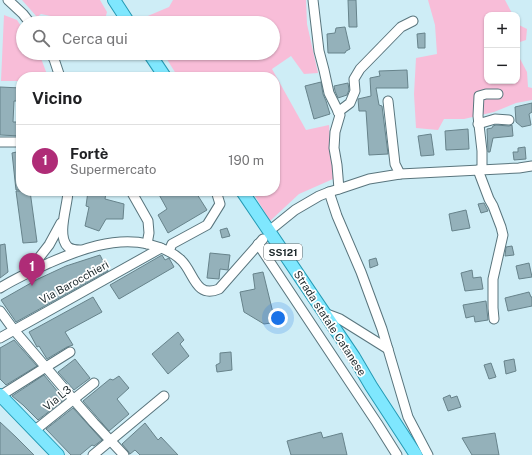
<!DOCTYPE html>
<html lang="it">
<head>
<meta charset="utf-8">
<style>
  :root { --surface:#fff; --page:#f2f2f2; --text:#202124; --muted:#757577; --line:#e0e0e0; --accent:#af2c77 }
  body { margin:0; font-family:"Public Sans",sans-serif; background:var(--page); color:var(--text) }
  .controls { position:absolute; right:12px; top:12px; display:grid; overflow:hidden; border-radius:8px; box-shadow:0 1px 3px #0004 }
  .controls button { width:36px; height:36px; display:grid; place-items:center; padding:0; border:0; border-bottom:1px solid var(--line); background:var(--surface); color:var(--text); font:20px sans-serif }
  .you { position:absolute; left:278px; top:318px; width:14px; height:14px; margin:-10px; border:3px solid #fff; border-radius:50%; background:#1a73e8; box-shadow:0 0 0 6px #1a73e833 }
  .badge { display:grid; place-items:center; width:26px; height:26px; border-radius:50%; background:var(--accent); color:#fff; font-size:13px; font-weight:700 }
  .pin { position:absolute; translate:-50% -33px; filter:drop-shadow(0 1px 2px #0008) }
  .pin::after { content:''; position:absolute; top:21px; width:14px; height:12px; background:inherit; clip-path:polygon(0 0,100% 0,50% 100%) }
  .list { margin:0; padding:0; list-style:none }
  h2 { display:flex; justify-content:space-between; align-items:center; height:52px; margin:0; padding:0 16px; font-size:17px }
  h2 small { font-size:13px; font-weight:400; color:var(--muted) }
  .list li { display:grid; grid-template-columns:26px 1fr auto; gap:12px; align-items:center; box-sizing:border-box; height:72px; padding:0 16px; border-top:1px solid var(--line) }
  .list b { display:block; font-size:15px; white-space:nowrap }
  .list p { margin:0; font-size:13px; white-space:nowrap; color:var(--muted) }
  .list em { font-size:13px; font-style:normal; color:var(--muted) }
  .icon { flex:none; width:22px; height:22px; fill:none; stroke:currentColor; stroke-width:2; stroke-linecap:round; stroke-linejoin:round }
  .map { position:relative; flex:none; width:532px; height:455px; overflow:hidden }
  .search { position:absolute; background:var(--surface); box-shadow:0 1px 3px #0004; left:16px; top:16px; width:264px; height:44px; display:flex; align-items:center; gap:10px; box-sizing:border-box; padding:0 14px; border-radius:22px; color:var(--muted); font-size:15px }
  .panel { position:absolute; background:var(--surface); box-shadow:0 1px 3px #0004; left:16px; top:72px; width:264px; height:124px; border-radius:16px }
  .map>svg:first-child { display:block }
  .green { fill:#f8bdd8 }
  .building { fill:#94b1ba; stroke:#67838b }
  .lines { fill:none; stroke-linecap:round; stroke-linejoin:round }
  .minor-casing { stroke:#59757d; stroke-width:11 }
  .major-casing { stroke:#259ab4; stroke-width:14 }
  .minor { stroke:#fff; stroke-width:9 }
  .major { stroke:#7fe7fe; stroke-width:12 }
  .labels { text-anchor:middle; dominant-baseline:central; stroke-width:3.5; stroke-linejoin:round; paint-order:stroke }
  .shield { fill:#fff; stroke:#61696b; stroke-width:1 }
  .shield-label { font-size:10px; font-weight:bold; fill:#1d292c }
  .street-label { font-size:11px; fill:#1d292c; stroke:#fff }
</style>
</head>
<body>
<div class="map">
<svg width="532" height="455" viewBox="0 0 532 455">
  <rect width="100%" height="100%" fill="#ceedf6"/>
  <!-- green -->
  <g class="green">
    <path d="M22 0H100L107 12 104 23 70 20 41 14 37 17Z"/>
    <path d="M173 0H306L307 24 318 73 304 74 291 56 272 69 306 130 329 125 333 179 299 194 270 221 252 191H275V77H178L163 53H273V23H146L143 18 169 7Z"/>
    <path d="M428 0H505L513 15H487V81H517V48L519 57 527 72 528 87 532 88V100L516 103 494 112 464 119H444L438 130 416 128 414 94 416 58 437 54 435 25Z"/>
    <path d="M4 15 17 20 23 29V53H39L48 77H21V81H1Z"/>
    <path d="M517 22 519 25 527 29 526 40 517 43Z"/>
  </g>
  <!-- building -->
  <g class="building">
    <path d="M348 0H356L357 27H349Z"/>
    <path d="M345 27 350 49 346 51 345 53H328L327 34 335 33 336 28Z"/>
    <path d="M425 33V48H418L417 34Z"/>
    <path d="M407 70 408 88H376L379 105 382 106 388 154 369 155 366 111H359L358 99 371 96 370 78 380 76 379 71Z"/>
    <path d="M321 82 323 94 326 101 330 114 314 119 305 86Z"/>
    <path d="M348 83 349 90 347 95 338 98 335 91 334 86Z"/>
    <path d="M0 87 21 88V101H14L13 122H21V136L0 135Z"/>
    <path d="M532 103V112L529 114 531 125 522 127 516 122 515 107Z"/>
    <path d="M496 125 509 126 512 125 513 136 493 138 490 152H488L487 129 492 128 493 126Z"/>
    <path d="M468 129 469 149 446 150 445 131Z"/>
    <path d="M431 134 434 155 421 156 418 136Z"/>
    <path d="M525 147 526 159 514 160 513 152H518V148Z"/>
    <path d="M21 151V190H16L12 153Z"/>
    <path d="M16 191H30L37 242 23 243Z"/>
    <path d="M88 191H95L106 193 105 199 124 204 123 219H106L99 231 85 226 89 207 86 206Z"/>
    <path d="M157 191H195L207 210 168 233 158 215 167 209Z"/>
    <path d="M484 203 488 211 481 213 478 204Z"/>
    <path d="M466 210 470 228 452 231 449 214Z"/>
    <path d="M227 228 230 236 222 238 220 230Z"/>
    <path d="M5 244 8 272 0 278V245Z"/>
    <path d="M512 246 514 255 505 256 506 247Z"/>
    <path d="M210 253 230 255 228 270 220 269 219 279 207 278Z"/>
    <path d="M100 255 108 271 16 322 1 300 38 279 66 266Z"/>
    <path d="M162 255 165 260 169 258 174 267 119 299 110 285Z"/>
    <path d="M376 258 378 265 370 268 369 260Z"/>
    <path d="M529 263 532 277 519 279 516 266Z"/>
    <path d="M472 270 473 278 481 277 483 289 465 291 461 273Z"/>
    <path d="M263 272 274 317 270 319 271 323 264 324 244 312 240 292 255 289 253 274Z"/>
    <path d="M529 292 531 297H532V306L508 311 505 298Z"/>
    <path d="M93 297 102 312 65 332 73 345 67 347 47 359 39 346 37 347 29 332Z"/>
    <path d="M486 301 488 320 475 322 474 316 466 318 463 305Z"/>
    <path d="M178 332 184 340 180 344 189 356 168 374 152 354Z"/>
    <path d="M14 340 37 366 6 385 0 379V348Z"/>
    <path d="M231 352 232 370 217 372 216 365 220 363V353Z"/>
    <path d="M75 359 90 378 74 390 58 372Z"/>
    <path d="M514 359 516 371 506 374 504 361Z"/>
    <path d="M491 363 496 377 489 379 484 365Z"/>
    <path d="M44 375 63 398H64L65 399 38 420 23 405 12 396Z"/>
    <path d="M119 376 129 388 117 399 129 414 109 431 83 401 110 379 113 380Z"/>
    <path d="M450 395 451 398 457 396 461 407 448 411 443 398Z"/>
    <path d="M73 408 102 440 94 446 92 445 80 455H71L46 429Z"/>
    <path d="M0 422 16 437 34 455H0Z"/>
    <path d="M145 423 158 440 161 437 178 455H140L135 450 130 454 128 451 122 444Z"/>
    <path d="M321 432 323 438 342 433 347 455H291L287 441Z"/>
    <path d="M495 433 499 455H472L462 438Z"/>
  </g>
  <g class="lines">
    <!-- minor casing -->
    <g class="minor-casing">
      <g id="minor">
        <path d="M8 0 23 14 30 23"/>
        <path d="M313 0 319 51 324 70 329 93 340 115 335 132 334 148 337 165 339 189"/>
        <path d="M50 53 54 59 60 77"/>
        <path d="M388 101 395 164 400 174"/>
        <path d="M338 112 350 103 355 91 354 79 360 69 401 27 413 21"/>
        <path d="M478 124 495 119 509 120"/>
        <path d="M0 142H21"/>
        <path d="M478 170 489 199 493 206 501 227 503 235 493 279V308L494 319"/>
        <path d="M482 170V151L478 116 479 96 486 94H498"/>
        <path d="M68 191C68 205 56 236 68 247 72 250 76 250 80 250"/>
        <path d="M131 191 148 221 149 233 147 244"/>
        <path d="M329 192 337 216 361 272 382 329 408 417 428 455"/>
        <path d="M274 227 295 210 319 196 329 192 339 189 369 179 400 174 519 168 532 166"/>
        <path d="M258 244 377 423 397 455"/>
        <path d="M169 251 172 244 207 225 220 204 216 191"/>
        <path d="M28 272 49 245 61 223"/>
        <path d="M0 288C16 278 32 271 49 263 79 250 115 236 148 244 160 247 172 251 181 260 194 272 195 299 219 289L263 239"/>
        <path d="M0 311 14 330 73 399 94 423 124 455"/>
        <path d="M324 313 340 319 388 349"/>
        <path d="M0 338 161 248"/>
        <path d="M0 396 46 367 70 352"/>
        <path d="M34 431 94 383"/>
        <path d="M93 455 164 396"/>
      </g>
    </g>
    <!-- major casing -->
    <g class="major-casing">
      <g id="major">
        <path d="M114 0 129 23"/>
        <path d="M149 53 165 77"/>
        <path d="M242 191 354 357 371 386 416 455"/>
        <path d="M0 395 58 455"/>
      </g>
    </g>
    <!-- minor -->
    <use href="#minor" class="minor"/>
    <!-- major -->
    <use href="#major" class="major"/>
  </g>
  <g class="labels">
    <!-- shield labels -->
    <rect class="shield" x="264" y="244" width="38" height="16" rx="3"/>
    <g class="shield-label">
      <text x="283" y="252">SS121</text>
    </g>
    <!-- street labels -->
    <g class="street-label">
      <text transform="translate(74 282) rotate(-29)">Via Barocchieri</text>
      <text transform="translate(330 323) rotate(57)">Strada statale Catanese</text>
      <text transform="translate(57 398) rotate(-39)">Via L3</text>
    </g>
  </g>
</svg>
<div class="controls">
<button>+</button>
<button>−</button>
</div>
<div class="you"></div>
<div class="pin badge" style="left:32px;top:286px">1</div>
<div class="search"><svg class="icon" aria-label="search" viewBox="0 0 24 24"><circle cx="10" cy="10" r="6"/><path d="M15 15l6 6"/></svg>Cerca qui</div>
<section class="panel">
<h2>Vicino<small></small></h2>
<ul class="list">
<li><span class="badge">1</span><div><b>Fortè</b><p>Supermercato</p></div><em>190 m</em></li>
</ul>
</section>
</div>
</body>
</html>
